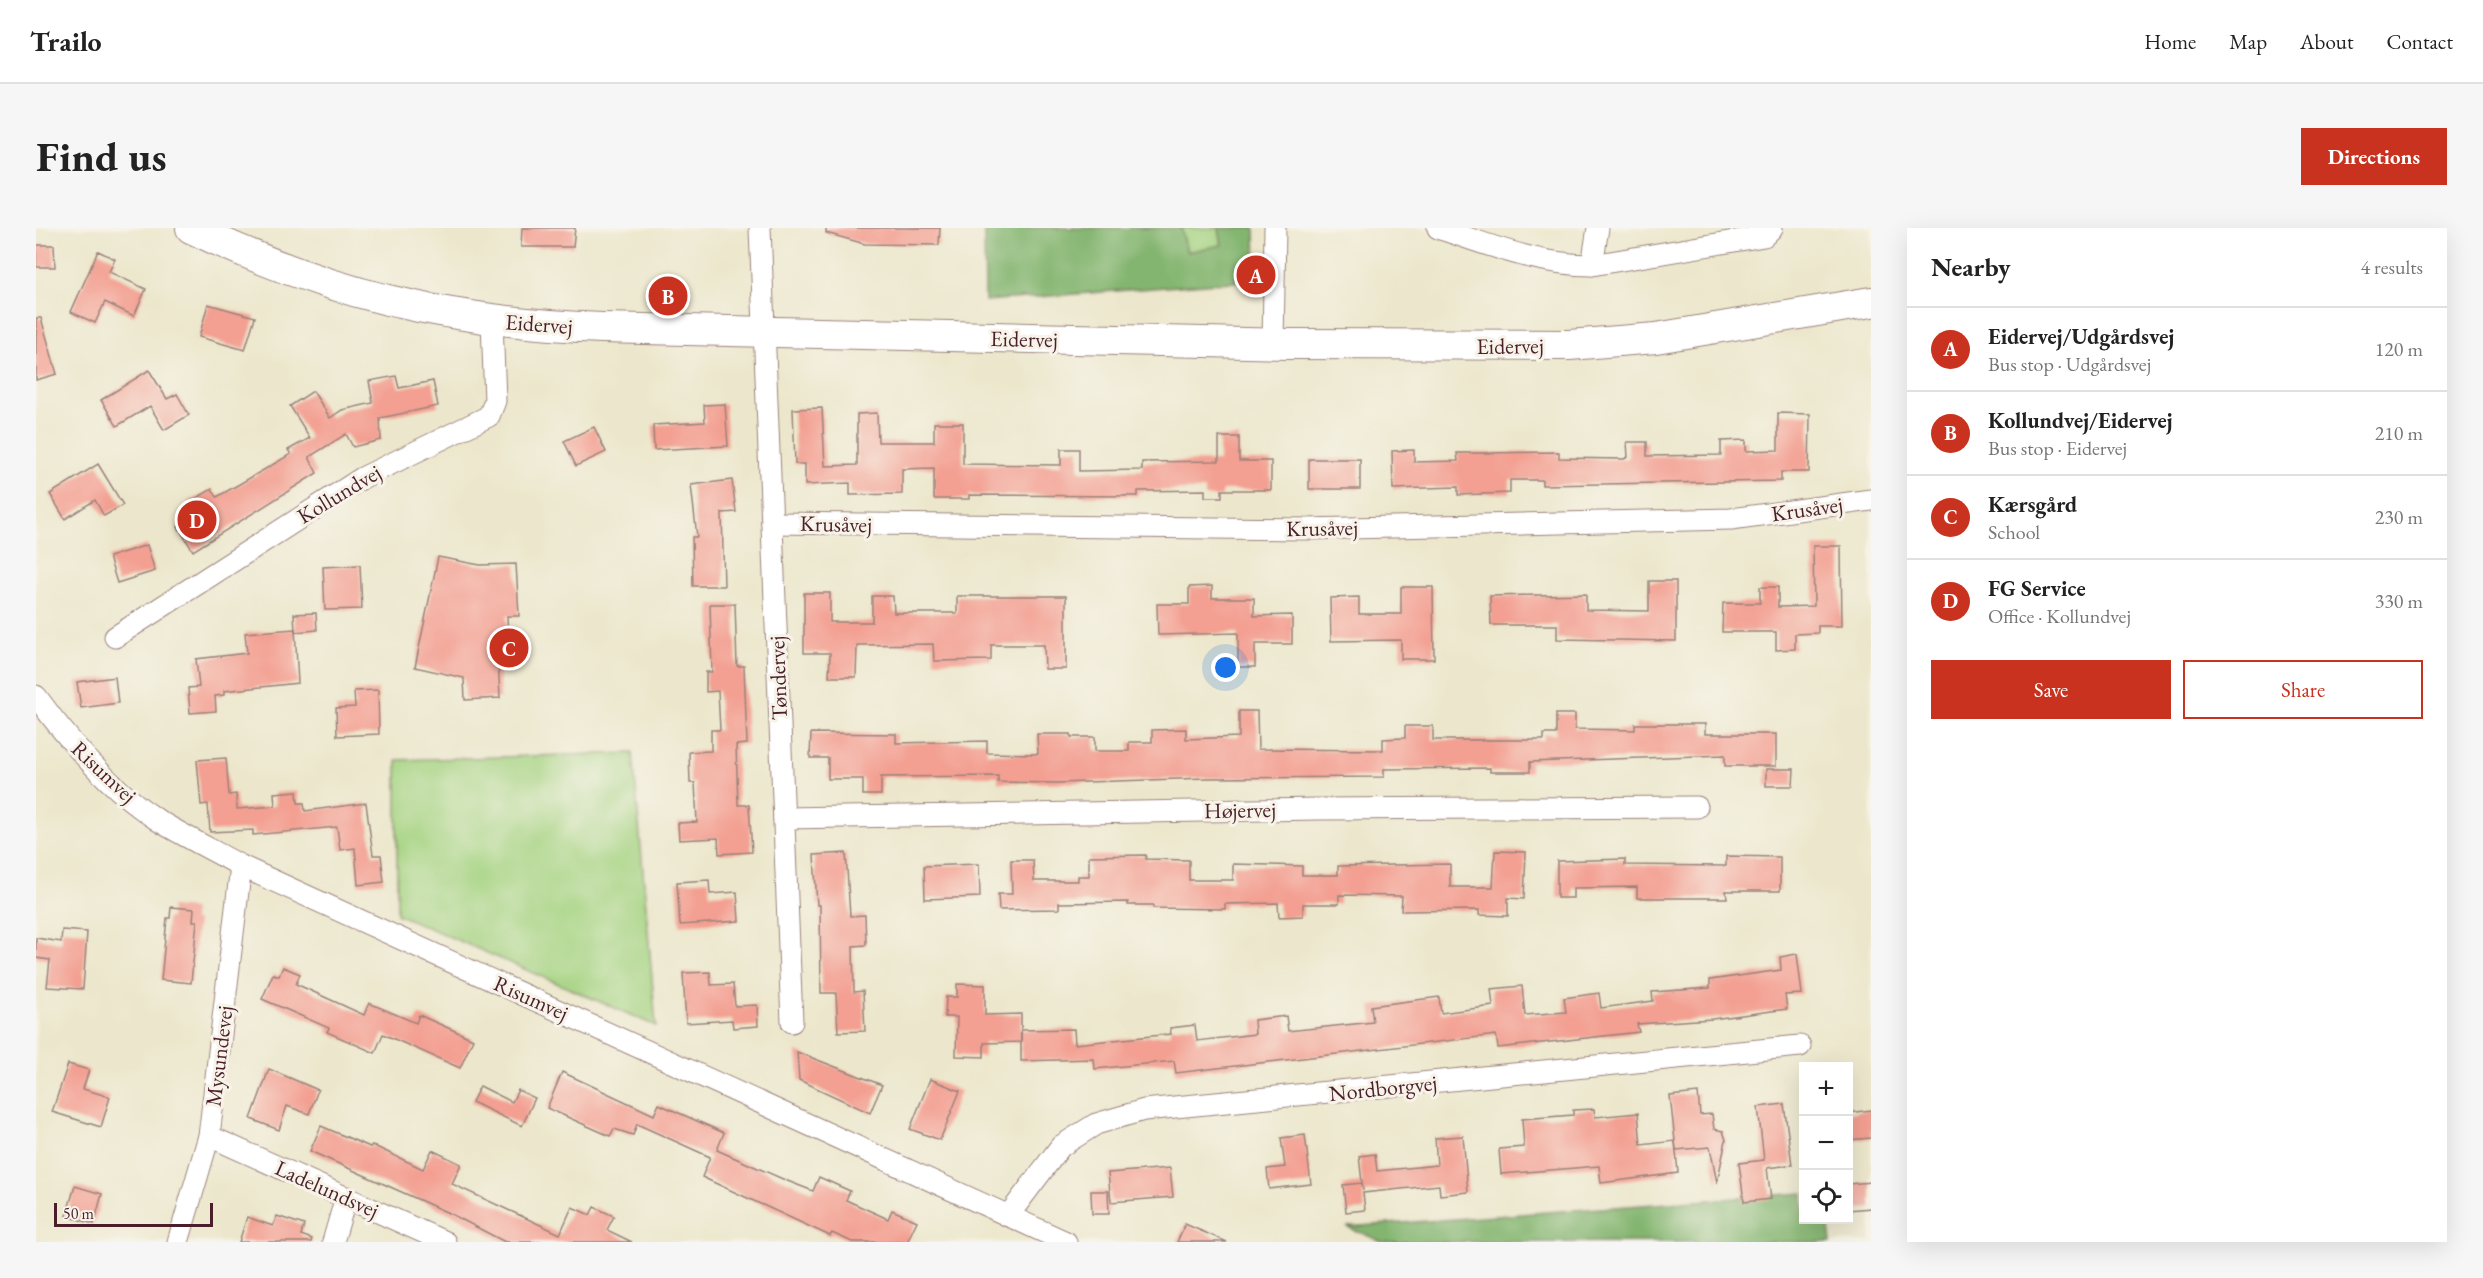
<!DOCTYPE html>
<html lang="en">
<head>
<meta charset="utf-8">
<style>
  :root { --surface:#fff; --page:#f6f6f6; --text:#222; --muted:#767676; --line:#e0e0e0; --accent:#c8321e }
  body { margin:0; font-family:"EB Garamond",serif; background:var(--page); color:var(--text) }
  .controls { position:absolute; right:18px; bottom:18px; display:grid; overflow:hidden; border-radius:0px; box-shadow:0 6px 24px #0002 }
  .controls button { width:54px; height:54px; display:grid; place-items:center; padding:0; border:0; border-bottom:2px solid var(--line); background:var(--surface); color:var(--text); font:30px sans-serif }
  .scale { position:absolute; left:18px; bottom:15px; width:159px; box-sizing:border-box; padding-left:6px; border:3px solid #4a1f2b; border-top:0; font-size:16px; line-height:21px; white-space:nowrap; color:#4a1f2b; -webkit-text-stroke:4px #f7f3e8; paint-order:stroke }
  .you { position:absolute; left:1190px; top:440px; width:21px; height:21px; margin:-15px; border:4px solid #fff; border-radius:50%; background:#1a73e8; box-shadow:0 0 0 9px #1a73e833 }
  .badge { display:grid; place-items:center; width:39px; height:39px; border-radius:50%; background:var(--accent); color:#fff; font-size:20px; font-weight:700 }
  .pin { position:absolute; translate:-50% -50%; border:3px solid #fff; box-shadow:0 2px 6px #0006 }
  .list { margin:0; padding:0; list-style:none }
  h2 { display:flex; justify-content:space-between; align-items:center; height:78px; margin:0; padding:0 24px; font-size:26px }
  h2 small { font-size:20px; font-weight:400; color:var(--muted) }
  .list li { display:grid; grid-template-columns:39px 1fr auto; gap:18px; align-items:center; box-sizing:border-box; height:84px; padding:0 24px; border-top:2px solid var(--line) }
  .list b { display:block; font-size:22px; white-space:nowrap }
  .list p { margin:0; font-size:20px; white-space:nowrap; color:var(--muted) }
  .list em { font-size:20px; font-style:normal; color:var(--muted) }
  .actions { display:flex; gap:12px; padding:18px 24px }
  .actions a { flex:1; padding:14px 0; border:2px solid var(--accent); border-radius:0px; text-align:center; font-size:21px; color:var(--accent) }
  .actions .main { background:var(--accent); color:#fff }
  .icon { flex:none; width:33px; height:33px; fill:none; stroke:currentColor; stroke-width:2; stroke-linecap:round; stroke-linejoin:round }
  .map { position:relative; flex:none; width:1835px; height:1014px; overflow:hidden; border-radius:0px }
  header { display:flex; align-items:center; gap:36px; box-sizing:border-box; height:84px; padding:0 30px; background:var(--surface); border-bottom:2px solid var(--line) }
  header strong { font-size:28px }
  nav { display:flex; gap:33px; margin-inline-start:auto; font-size:21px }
  .intro { display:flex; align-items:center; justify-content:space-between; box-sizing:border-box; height:144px; padding:0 36px }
  h1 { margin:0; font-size:42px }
  .button { padding:15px 27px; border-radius:0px; background:var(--accent); color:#fff; font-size:21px; font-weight:700 }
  main { display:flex; gap:36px; padding:0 36px }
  aside { flex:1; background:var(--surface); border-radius:0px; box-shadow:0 6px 24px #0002 }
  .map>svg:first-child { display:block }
  .green { fill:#a4d381; stroke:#777956; stroke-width:1.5 }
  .forest { fill:#83b56f; stroke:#666a4d; stroke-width:1.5 }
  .building { fill:#f39f91 }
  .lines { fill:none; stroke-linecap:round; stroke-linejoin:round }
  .street-casing { stroke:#9b837c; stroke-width:23 }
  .secondary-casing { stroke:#9b837c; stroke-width:32 }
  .street { stroke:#fff; stroke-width:21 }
  .secondary { stroke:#fff; stroke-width:30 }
  .labels { text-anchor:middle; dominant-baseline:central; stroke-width:6; stroke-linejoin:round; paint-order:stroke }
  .street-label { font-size:22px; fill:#4a1f2b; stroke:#f7f3e8 }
</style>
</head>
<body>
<header>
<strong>Trailo</strong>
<nav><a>Home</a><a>Map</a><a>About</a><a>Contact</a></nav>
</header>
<div class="intro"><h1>Find us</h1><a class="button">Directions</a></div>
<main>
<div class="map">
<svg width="1835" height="1014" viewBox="0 0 1835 1014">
  <rect width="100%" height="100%" fill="#f7f3e8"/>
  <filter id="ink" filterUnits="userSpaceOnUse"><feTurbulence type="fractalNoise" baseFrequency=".0167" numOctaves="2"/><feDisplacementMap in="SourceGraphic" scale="12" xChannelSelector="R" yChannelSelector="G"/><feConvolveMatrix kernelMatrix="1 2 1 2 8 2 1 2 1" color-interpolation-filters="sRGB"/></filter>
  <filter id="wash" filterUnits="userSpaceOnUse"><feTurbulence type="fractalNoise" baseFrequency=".008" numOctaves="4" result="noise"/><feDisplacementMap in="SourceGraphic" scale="24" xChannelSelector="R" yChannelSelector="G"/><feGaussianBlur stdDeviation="1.35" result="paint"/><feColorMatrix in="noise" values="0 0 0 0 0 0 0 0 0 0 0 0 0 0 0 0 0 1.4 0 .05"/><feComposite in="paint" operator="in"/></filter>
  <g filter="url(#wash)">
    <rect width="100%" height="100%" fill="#ece7cc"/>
    <!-- green -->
    <g class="green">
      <path d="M1145 0H1183L1186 17 1151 24Z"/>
      <path d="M597 525 620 798 361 686V532Z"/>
    </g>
    <!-- forest -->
    <g class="forest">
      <path d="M948 0H1145L1151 24 1186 17 1183 0H1219L1220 39 1207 40V53L949 73Z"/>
      <path d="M1767 965 1768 992H1792L1795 1014H1347L1311 999Z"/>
    </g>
    <g id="blocks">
      <!-- building -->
      <g class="building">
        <path d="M486 0H539L537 19H485Z"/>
        <path d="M790 0H904L903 17 829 16 790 5Z"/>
        <path d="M0 17H18L19 39H0Z"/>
        <path d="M62 23 79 31 73 44 110 61 98 88 69 74 59 95 35 84Z"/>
        <path d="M172 76 219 89 209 122 163 109Z"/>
        <path d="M0 90H5L21 146 0 152Z"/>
        <path d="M113 142 131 171 141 166 153 187 128 202 114 178 81 198 65 172Z"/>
        <path d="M360 148 363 160 397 153 402 178 344 190 345 212 317 219 310 206 273 229 281 245 157 323 142 299 159 288 152 275 176 261 181 269 255 226 252 222 274 210 254 178 277 163 294 190 306 182 337 175 333 153Z"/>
        <path d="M689 176 692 218 618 222 617 197 669 194 668 177Z"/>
        <path d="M786 180 789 238 821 237V186L841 185 842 214H898V195H927V236L1025 237V221H1043V243L1106 242V234L1183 233V209H1203V233H1235V262H1186V269H1169V262L1102 263V268L933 267V271H898V240L866 241V266L814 267V255L769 257V236H759L757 181Z"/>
        <path d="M1742 185 1774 186 1773 244H1745V253L1506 257V252H1474V265L1422 267V259L1357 261 1356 223 1378 222V234L1422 233 1421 225H1446L1523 224V230L1588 231 1592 229 1591 214H1611V228L1685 227V213L1710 212V223L1742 222Z"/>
        <path d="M558 199 570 224 540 238 528 213Z"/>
        <rect x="1273" y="231" width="51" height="30"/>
        <path d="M62 236 87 277 68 288 59 272 29 291 14 266Z"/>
        <path d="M696 252 700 284 686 285 688 358H657L656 309H661L655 257Z"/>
        <path d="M111 317 119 343 81 355 73 329Z"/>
        <path d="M1777 318H1805L1806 398H1782V405L1759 406V421L1740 422V404H1686L1687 375H1724V359H1742V379L1778 378Z"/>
        <path d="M402 329 444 337 480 336 483 388H471L473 429 462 430 464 470 429 472 428 450 379 439Z"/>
        <path d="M324 337 326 381 289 382 287 339Z"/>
        <path d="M1613 353H1640V413L1521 411V397H1455L1454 368 1550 366V382L1613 383Z"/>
        <path d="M1176 358V370H1218V388L1256 387V416H1219V439H1202V405L1122 407 1121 376H1153V359Z"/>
        <path d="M1365 359H1397L1398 431H1365V412L1295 413 1294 370 1323 369V386H1365Z"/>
        <path d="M768 365H794V394H836V368H857L858 385H921V368H1030V441H1009L1008 417H955V432L898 433 897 416 821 417 820 449H793L794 425H768Z"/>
        <path d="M674 376H699L701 438H708L711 516 700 517 702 577H713L716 624 683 626 682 610 643 612 642 595 661 594 659 555H654L653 524 675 523V502H684L682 463 670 464V444H676Z"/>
        <path d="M280 385 281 402 259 404 258 386Z"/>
        <path d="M259 401 262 455 188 463V467L179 468 180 483 154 485 152 460 163 459 160 431 211 425 209 405Z"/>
        <path d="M79 449 82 475 45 480 41 454Z"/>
        <path d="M342 462 343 506 301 508 300 480 319 479 318 463Z"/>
        <path d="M1203 483H1221L1222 521 1347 522V511L1369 510V498H1397V512H1508V506H1520V486H1539V501L1599 502V496H1669V506H1740V538H1689V527L1494 534V544H1454V540L1348 541V549L1172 550 1021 555 962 554V548L845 549V567H827V551H792V530H774L775 505 860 506V515L951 513V525L1002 526 1001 506H1035V509H1059V523H1093V514H1116V502L1150 501V511L1203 509Z"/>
        <path d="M190 530 193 567 200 566 201 581 239 578 238 565 261 563 262 575H268L269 583 330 575 337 627H345L348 654 322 657 319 620 304 622 301 599 217 607V602L174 604 172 576 165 577 161 532Z"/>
        <path d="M1730 541H1758L1757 558H1730Z"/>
        <path d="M1459 623 1490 624 1488 671 1472 670V688L1443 687V682L1365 683 1366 668 1303 667V676H1267V688L1243 689 1242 675 1189 676V681L1117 680V677H1092V674L1023 675V681L963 682 962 666H976L975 632H997L998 653H1042V648H1053V628L1110 627V631L1153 632V652H1197V636L1266 638V647H1302V638L1414 636V659H1457Z"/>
        <path d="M810 625 814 688 829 687 830 717 817 718 818 764 827 763 829 803 802 804 800 765H785L784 677H781L778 627Z"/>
        <path d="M1690 628 1744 629V663H1690L1691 670H1601V659L1537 660V670H1521V633L1589 631V637L1690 638Z"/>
        <path d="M943 636 944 669 889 671 888 638Z"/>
        <path d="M673 652 674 666 701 664 703 693 644 697 641 654Z"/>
        <path d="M135 679 158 681 157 693H161L155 755 125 752 131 690H134Z"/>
        <path d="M26 702 51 704 47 761 11 759 14 732 0 730V710L25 714Z"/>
        <path d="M1761 726 1766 766 1749 767 1751 781 1676 791 1601 796 1603 804 1462 820 1460 807 1140 845 1138 833 1059 841 1058 831 985 833V802L1038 801 1039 816 1135 806 1134 800 1159 797 1161 813 1219 806 1218 792 1250 788 1252 803 1337 794 1335 778 1403 769 1405 785 1457 778 1455 761 1486 758 1489 787 1530 784 1528 770 1563 765 1565 780 1617 773 1616 764 1674 760V752L1745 742 1744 729Z"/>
        <path d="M247 739 264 746 260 756 328 787 333 775 380 795 383 787 437 811 424 840 347 806 339 825 291 804 293 800 226 771 237 746 243 748Z"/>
        <path d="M674 744 675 757 697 756 699 778 721 777 722 798 697 800 696 792 650 795 647 745Z"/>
        <path d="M921 756 949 757V787L985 786V814L948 815V829L920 828 921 789H909L910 769H921Z"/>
        <path d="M761 824 846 857 834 885 763 852Z"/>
        <path d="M32 836 53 842 47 861 74 869 65 899 16 884Z"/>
        <path d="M233 841 282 862 273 886 251 878 243 902 215 891Z"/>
        <path d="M526 844 618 887 623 876 688 905 681 922 749 952 777 963 783 949 814 963 810 972 852 991 856 982 881 993 871 1014H816L796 1005 794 1008 666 949 674 929 601 896 597 907 578 901 574 908 511 880Z"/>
        <path d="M894 851 924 863 904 912 874 901Z"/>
        <path d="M444 858 476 874 482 862 499 870 486 898 436 874Z"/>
        <path d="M1662 865 1664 887 1676 886 1678 901 1687 903 1690 912 1681 955 1674 919 1640 922 1634 868Z"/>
        <path d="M1748 876 1756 937 1731 940 1735 971 1708 974 1703 935 1728 932 1722 879Z"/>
        <path d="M1558 881 1559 889 1602 885 1605 917 1639 913 1642 945 1565 955 1563 938 1465 946 1463 921 1488 919 1486 891 1537 887V882Z"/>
        <path d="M1835 882V910L1812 912V885Z"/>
        <path d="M285 898 334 919 336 917 387 941 396 922 425 936 416 956 524 1006 536 979 554 987 558 979 578 988 571 1002 596 1014H469L417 987 274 923Z"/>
        <path d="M1269 907 1275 956 1233 961 1231 941 1249 939 1245 910Z"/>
        <path d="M1427 908 1432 964 1404 967 1403 957 1327 965 1329 982 1310 984 1307 957 1326 955 1327 963 1323 928 1339 926 1341 943 1401 937 1399 910Z"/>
        <path d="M1134 940 1137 969 1075 974 1072 945Z"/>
        <path d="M1835 954V980L1812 982V956Z"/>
        <path d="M39 958 66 966 58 996 30 988Z"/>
        <path d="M1055 963H1072L1073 986H1056Z"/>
        <path d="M241 988 268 997 265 1007 276 1011 275 1014H203L211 989 237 998Z"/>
        <path d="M1149 996 1191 1014H1141Z"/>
      </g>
    </g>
  </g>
  <g filter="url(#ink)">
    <use href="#blocks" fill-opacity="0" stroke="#9b837c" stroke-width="1.5"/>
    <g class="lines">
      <!-- street casing -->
      <g class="street-casing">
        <g id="street">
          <path d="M724 0 756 794"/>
          <path d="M1402 0C1453 17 1502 37 1556 37L1728 8 1736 0"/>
          <path d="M1556 37 1562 0"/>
          <path d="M1237 116 1239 0"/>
          <path d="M736 295 1270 301 1695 291 1835 272"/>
          <path d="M79 409 326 250 453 188 459 173 456 93"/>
          <path d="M0 468C34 515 74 561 123 593 150 609 178 623 205 638L1030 1014"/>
          <path d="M748 590 1280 581 1661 579"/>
          <path d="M173 908 409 1014"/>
          <path d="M972 988 1025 918 1060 896 1108 882 1764 818"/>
          <path d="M142 1014 173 908 205 638"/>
          <path d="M297 1014 310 969"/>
        </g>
      </g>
      <!-- secondary casing -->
      <g class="secondary-casing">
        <path id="secondary" d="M155 0C294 67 413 94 566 100L1254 116 1533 117 1620 110 1835 74"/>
      </g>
      <!-- street -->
      <use href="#street" class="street"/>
      <!-- secondary -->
      <use href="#secondary" class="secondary"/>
    </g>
  </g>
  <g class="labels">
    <!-- street labels -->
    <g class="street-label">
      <text transform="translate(503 96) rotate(4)">Eidervej</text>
      <text transform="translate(988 111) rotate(1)">Eidervej</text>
      <text transform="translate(1474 118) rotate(-1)">Eidervej</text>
      <text transform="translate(303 266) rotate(-31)">Kollundvej</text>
      <text transform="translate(1771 281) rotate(-8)">Krusåvej</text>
      <text transform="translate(800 296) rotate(1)">Krusåvej</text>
      <text transform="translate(1286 300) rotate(-1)">Krusåvej</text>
      <text transform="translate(742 450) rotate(-92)">Tøndervej</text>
      <text transform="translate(68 544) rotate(43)">Risumvej</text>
      <text transform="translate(1204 582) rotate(-1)">Højervej</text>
      <text transform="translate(495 770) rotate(24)">Risumvej</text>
      <text transform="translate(183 828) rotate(-83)">Mysundevej</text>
      <text transform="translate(1347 860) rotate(-6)">Nordborgvej</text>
      <text transform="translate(291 961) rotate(24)">Ladelundsvej</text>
    </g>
  </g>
</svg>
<div class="controls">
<button>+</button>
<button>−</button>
<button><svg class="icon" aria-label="locate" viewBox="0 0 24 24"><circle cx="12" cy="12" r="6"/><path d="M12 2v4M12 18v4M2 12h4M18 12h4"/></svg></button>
</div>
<div class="scale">50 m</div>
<div class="you"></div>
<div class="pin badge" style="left:1220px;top:47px">A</div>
<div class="pin badge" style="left:632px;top:68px">B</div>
<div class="pin badge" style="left:473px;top:420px">C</div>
<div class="pin badge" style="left:161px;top:292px">D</div>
</div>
<aside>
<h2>Nearby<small>4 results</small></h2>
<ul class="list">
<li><span class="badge">A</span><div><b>Eidervej/Udgårdsvej</b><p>Bus stop · Udgårdsvej</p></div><em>120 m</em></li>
<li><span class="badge">B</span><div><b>Kollundvej/Eidervej</b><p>Bus stop · Eidervej</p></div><em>210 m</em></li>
<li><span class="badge">C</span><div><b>Kærsgård</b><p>School</p></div><em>230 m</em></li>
<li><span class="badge">D</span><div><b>FG Service</b><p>Office · Kollundvej</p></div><em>330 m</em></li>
</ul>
<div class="actions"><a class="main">Save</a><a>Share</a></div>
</aside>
</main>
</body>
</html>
